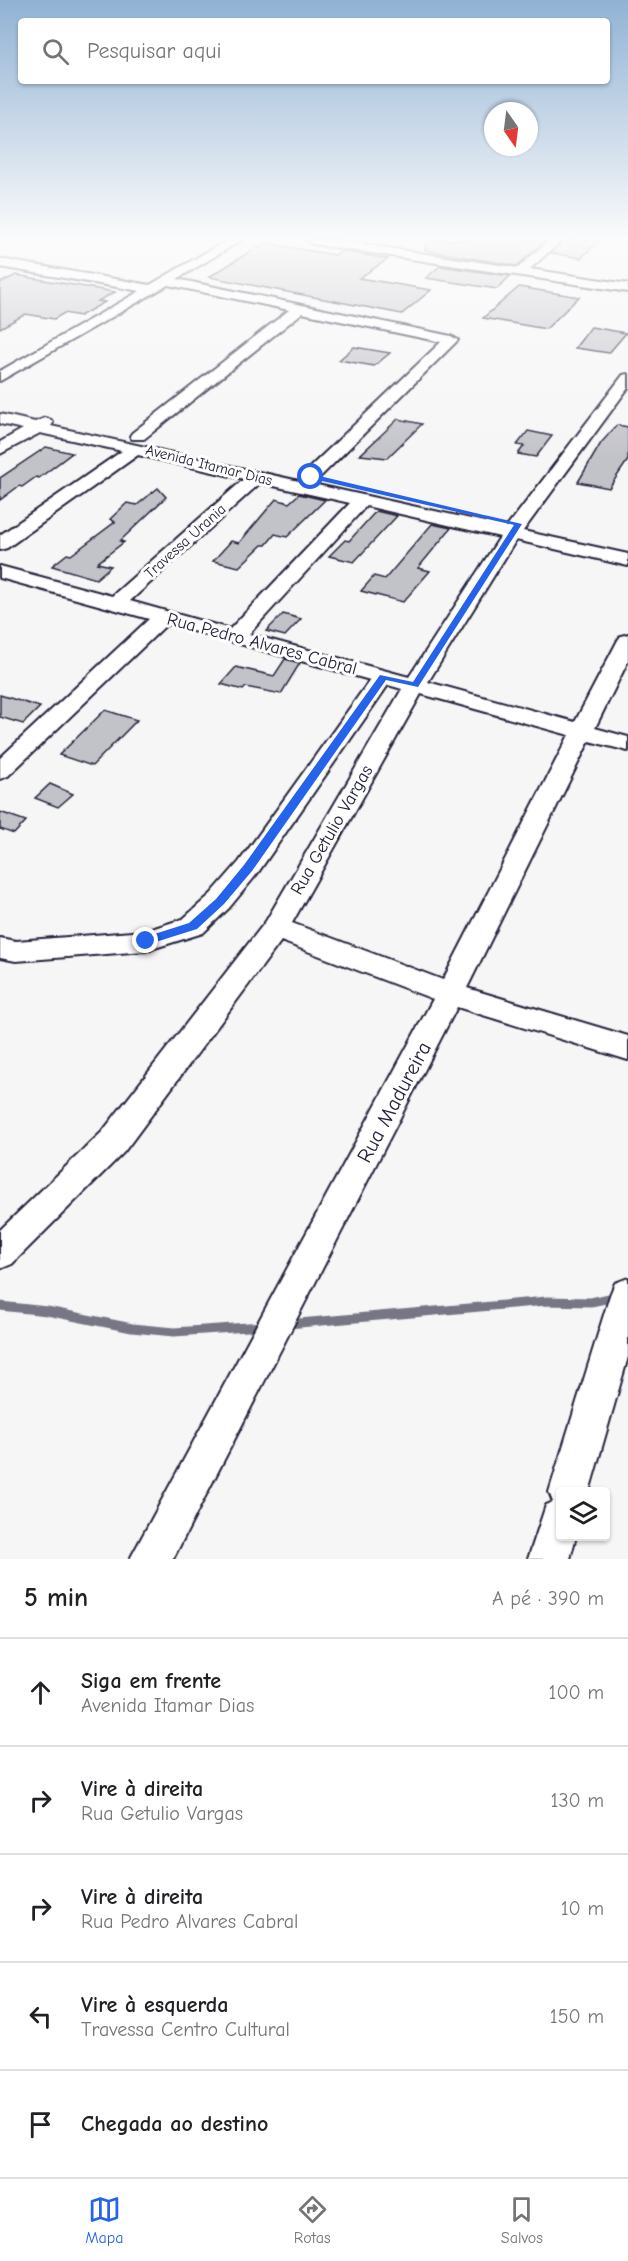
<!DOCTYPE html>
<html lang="pt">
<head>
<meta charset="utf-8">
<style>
  :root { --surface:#fff; --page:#f2f2f2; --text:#202124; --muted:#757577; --line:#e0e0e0; --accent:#2563eb }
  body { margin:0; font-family:"Comic Neue",sans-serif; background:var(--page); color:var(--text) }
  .controls { position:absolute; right:18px; bottom:18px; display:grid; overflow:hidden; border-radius:6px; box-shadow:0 2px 4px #0004 }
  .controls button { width:54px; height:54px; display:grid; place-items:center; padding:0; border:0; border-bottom:2px solid var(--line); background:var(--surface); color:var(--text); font:30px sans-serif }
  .compass { position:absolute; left:484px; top:102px; width:54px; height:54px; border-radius:50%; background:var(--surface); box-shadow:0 2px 4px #0004; rotate:166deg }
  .stop { position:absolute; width:18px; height:18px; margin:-14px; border:4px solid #2563eb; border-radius:50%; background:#fff }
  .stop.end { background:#2563eb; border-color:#fff; box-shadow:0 2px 6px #0008 }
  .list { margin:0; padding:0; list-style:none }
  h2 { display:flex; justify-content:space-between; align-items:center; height:78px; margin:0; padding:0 24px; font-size:26px }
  h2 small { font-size:20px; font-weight:400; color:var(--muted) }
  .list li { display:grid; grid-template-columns:39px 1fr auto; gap:18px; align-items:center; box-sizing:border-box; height:108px; padding:0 24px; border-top:2px solid var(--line) }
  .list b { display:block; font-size:22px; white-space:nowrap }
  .list p { margin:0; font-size:20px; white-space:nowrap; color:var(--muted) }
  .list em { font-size:20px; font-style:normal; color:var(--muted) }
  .icon { flex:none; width:33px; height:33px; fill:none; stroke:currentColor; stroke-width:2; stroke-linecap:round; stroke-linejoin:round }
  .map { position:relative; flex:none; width:628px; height:1559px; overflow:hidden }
  .search { position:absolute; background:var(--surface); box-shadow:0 2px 4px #0004; left:18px; right:18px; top:18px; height:66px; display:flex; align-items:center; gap:15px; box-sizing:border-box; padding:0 21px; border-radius:6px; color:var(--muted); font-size:22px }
  .sheet { height:618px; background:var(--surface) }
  nav { display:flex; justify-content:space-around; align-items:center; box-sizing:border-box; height:84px; border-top:2px solid var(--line); background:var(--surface); font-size:16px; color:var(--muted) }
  nav a { display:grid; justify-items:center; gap:3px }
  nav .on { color:var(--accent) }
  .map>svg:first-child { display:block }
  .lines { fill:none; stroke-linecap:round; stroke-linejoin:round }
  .stream { stroke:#767685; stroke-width:9 }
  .building { fill:#c2c2c9; stroke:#22223b; stroke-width:1.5 }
  .minor-casing { stroke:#22223b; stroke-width:4 }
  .minor { fill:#fff; fill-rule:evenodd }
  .route { fill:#2563eb }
  .labels { text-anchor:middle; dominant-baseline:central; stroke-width:6; stroke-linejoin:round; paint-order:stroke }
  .far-street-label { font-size:15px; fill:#22223b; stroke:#fff }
  .street-label { font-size:18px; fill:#22223b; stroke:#fff }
  .near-street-label { font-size:21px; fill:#22223b; stroke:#fff }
</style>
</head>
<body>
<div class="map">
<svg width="628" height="1559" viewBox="0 0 628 1559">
  <rect width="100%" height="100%" fill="#f6f6f7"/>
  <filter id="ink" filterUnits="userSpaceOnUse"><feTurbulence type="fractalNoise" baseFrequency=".0167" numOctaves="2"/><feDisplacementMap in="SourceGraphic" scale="12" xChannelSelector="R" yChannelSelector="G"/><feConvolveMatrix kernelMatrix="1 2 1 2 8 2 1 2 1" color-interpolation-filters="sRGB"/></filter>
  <g filter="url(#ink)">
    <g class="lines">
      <!-- stream -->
      <g class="stream">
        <path d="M0 1306 47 1311 132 1328 174 1332 263 1326"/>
        <path d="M288 1324 547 1301 591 1302 628 1294"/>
      </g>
    </g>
    <!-- building -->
    <g class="building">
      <path d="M426 240H546L517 266 425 250Z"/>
      <path d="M564 240H600L581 258 551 253Z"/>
      <path d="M264 243 335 255 342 251 388 259 359 278 431 290 402 314 209 277Z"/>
      <path d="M440 266 510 276 497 289 426 278Z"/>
      <path d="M16 275 38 279 115 292 98 301 105 302 80 316 64 313 54 319 26 314 0 328V283Z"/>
      <path d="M519 287 579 297 546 329 483 318Z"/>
      <path d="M591 327 626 333 609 353 575 348Z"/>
      <path d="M354 347 390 353 374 366 339 360Z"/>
      <path d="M398 419 422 424 387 458 360 455Z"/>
      <path d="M617 425 628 427V460L609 488 578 482 601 443Z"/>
      <path d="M528 431 552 436 536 457 518 454 524 446 517 445Z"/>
      <path d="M46 447 72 453 39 478 36 477 22 487 19 486 0 500V478Z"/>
      <path d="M158 488 166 497 120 541 124 542 97 563 111 566 96 579 52 566 67 554 71 555 115 522 110 519 127 503 137 505Z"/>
      <path d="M299 494 325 500 287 537 275 534 266 545H262L239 567 213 561 231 541 239 543 276 499 289 503Z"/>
      <path d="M376 511 397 516 354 562 329 556 345 540 349 541Z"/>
      <path d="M432 524 451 528 418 568 430 571 403 602 361 591 374 576 385 579Z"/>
      <path d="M283 614 301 619 285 636 266 631Z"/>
      <path d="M285 659 300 663 281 694 246 687 243 690 221 684 236 667 274 676Z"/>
      <path d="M0 695 40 707 23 724 0 717Z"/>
      <path d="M105 710 137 720 92 766 59 755Z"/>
      <path d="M50 784 73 794 58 807 35 798Z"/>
      <path d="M0 812 26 821 14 834 0 829Z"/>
    </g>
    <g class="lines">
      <!-- minor casing -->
      <g class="minor-casing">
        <g id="minor">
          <path d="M227 240H242L177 279 451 336 458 340 317 480H305L302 476 305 472 441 342 302 313 144 439H132L130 436 132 433 289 310 168 285 0 381V371L140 291 0 267V259L150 285Z"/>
          <path d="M306 240H336L518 268 549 240H562L530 269 628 284V292L312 244Z"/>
          <path d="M628 374V388L523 531 628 554V566L516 540 428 682 575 722 618 640 621 636 628 634V661L595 728 628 737V751L589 741 467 988 628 1036V1060L457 1007 173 1559H130L433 999 281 941 124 1152 12 1264 0 1269V1230L102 1132 266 921 402 689 388 685 257 874 229 908 203 933 145 951 16 961 0 958V938L16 941 145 931 183 919 211 894 239 862 370 680 167 624 8 776 0 779V758L149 619 0 578V566L112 596 244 479 138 455 7 548 0 550V535L122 451 40 433 0 454V442L23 429 0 424V414L35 422 45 418 51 420 53 423 51 426 507 527 623 375ZM260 483 350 503 230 629 130 601ZM366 506 500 537 409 677 249 634ZM421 694 569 735 443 980 292 923Z"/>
          <path d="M628 1278V1357L589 1492H560V1536H576L570 1559H528L546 1505 553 1502 549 1492 610 1295 615 1283Z"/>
        </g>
      </g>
      <!-- minor -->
      <use href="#minor" class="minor"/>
    </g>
  </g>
  <!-- sky -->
  <linearGradient id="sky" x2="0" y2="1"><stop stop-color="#91b2d4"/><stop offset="0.52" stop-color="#fbfbfb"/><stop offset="1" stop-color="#fbfbfb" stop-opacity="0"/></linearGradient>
  <rect width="628" height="458" fill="url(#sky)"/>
  <!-- route -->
  <path class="route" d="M311 474 522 524 418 687 386 680 252 871 224 904 197 929 146 945 142 944V938L189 923 216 899 244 865 380 675 413 682 514 525 309 478Z"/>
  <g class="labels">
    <!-- far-street labels -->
    <g class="far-street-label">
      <text transform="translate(209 465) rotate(14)">Avenida Itamar Dias</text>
      <text transform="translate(185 541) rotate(-42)">Travessa Urania</text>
    </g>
    <!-- street labels -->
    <g class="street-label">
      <text transform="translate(262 644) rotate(15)">Rua Pedro Alvares Cabral</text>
      <text transform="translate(332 830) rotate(-60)">Rua Getulio Vargas</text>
    </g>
    <!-- near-street labels -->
    <g class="near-street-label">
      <text transform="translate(394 1102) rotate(-62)">Rua Madureira</text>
    </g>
  </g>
</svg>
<div class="controls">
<button><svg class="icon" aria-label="layers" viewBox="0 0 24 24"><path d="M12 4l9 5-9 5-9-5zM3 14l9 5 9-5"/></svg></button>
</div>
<svg class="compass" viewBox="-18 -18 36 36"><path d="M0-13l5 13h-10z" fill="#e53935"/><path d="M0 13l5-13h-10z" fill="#757577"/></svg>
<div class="stop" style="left:311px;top:477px"></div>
<div class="stop end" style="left:146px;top:941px"></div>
<div class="search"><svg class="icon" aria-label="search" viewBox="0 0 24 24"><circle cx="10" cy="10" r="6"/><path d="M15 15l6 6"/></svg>Pesquisar aqui</div>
</div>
<section class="sheet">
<h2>5 min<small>A pé · 390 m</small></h2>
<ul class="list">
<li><svg class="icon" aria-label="ahead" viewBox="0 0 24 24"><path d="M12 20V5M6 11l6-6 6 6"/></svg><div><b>Siga em frente</b><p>Avenida Itamar Dias</p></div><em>100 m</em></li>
<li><svg class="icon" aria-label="right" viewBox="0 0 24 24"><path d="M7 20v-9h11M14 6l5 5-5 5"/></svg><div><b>Vire à direita</b><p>Rua Getulio Vargas</p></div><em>130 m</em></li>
<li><svg class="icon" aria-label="right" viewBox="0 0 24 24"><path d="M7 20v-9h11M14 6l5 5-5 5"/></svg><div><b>Vire à direita</b><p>Rua Pedro Alvares Cabral</p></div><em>10 m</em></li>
<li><svg class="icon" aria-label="left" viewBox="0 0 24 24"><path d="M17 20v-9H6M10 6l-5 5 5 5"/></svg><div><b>Vire à esquerda</b><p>Travessa Centro Cultural</p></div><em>150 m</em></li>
<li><svg class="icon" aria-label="arrive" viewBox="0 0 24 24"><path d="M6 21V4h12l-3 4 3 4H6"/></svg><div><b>Chegada ao destino</b></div></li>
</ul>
</section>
<nav>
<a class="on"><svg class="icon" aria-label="map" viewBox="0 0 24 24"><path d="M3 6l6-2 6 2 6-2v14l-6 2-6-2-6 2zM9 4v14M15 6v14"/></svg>Mapa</a>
<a><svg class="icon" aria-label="directions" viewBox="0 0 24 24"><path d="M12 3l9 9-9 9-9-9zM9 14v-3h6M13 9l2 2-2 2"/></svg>Rotas</a>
<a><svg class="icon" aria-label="saved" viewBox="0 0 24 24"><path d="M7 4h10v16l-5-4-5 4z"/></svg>Salvos</a>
</nav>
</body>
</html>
